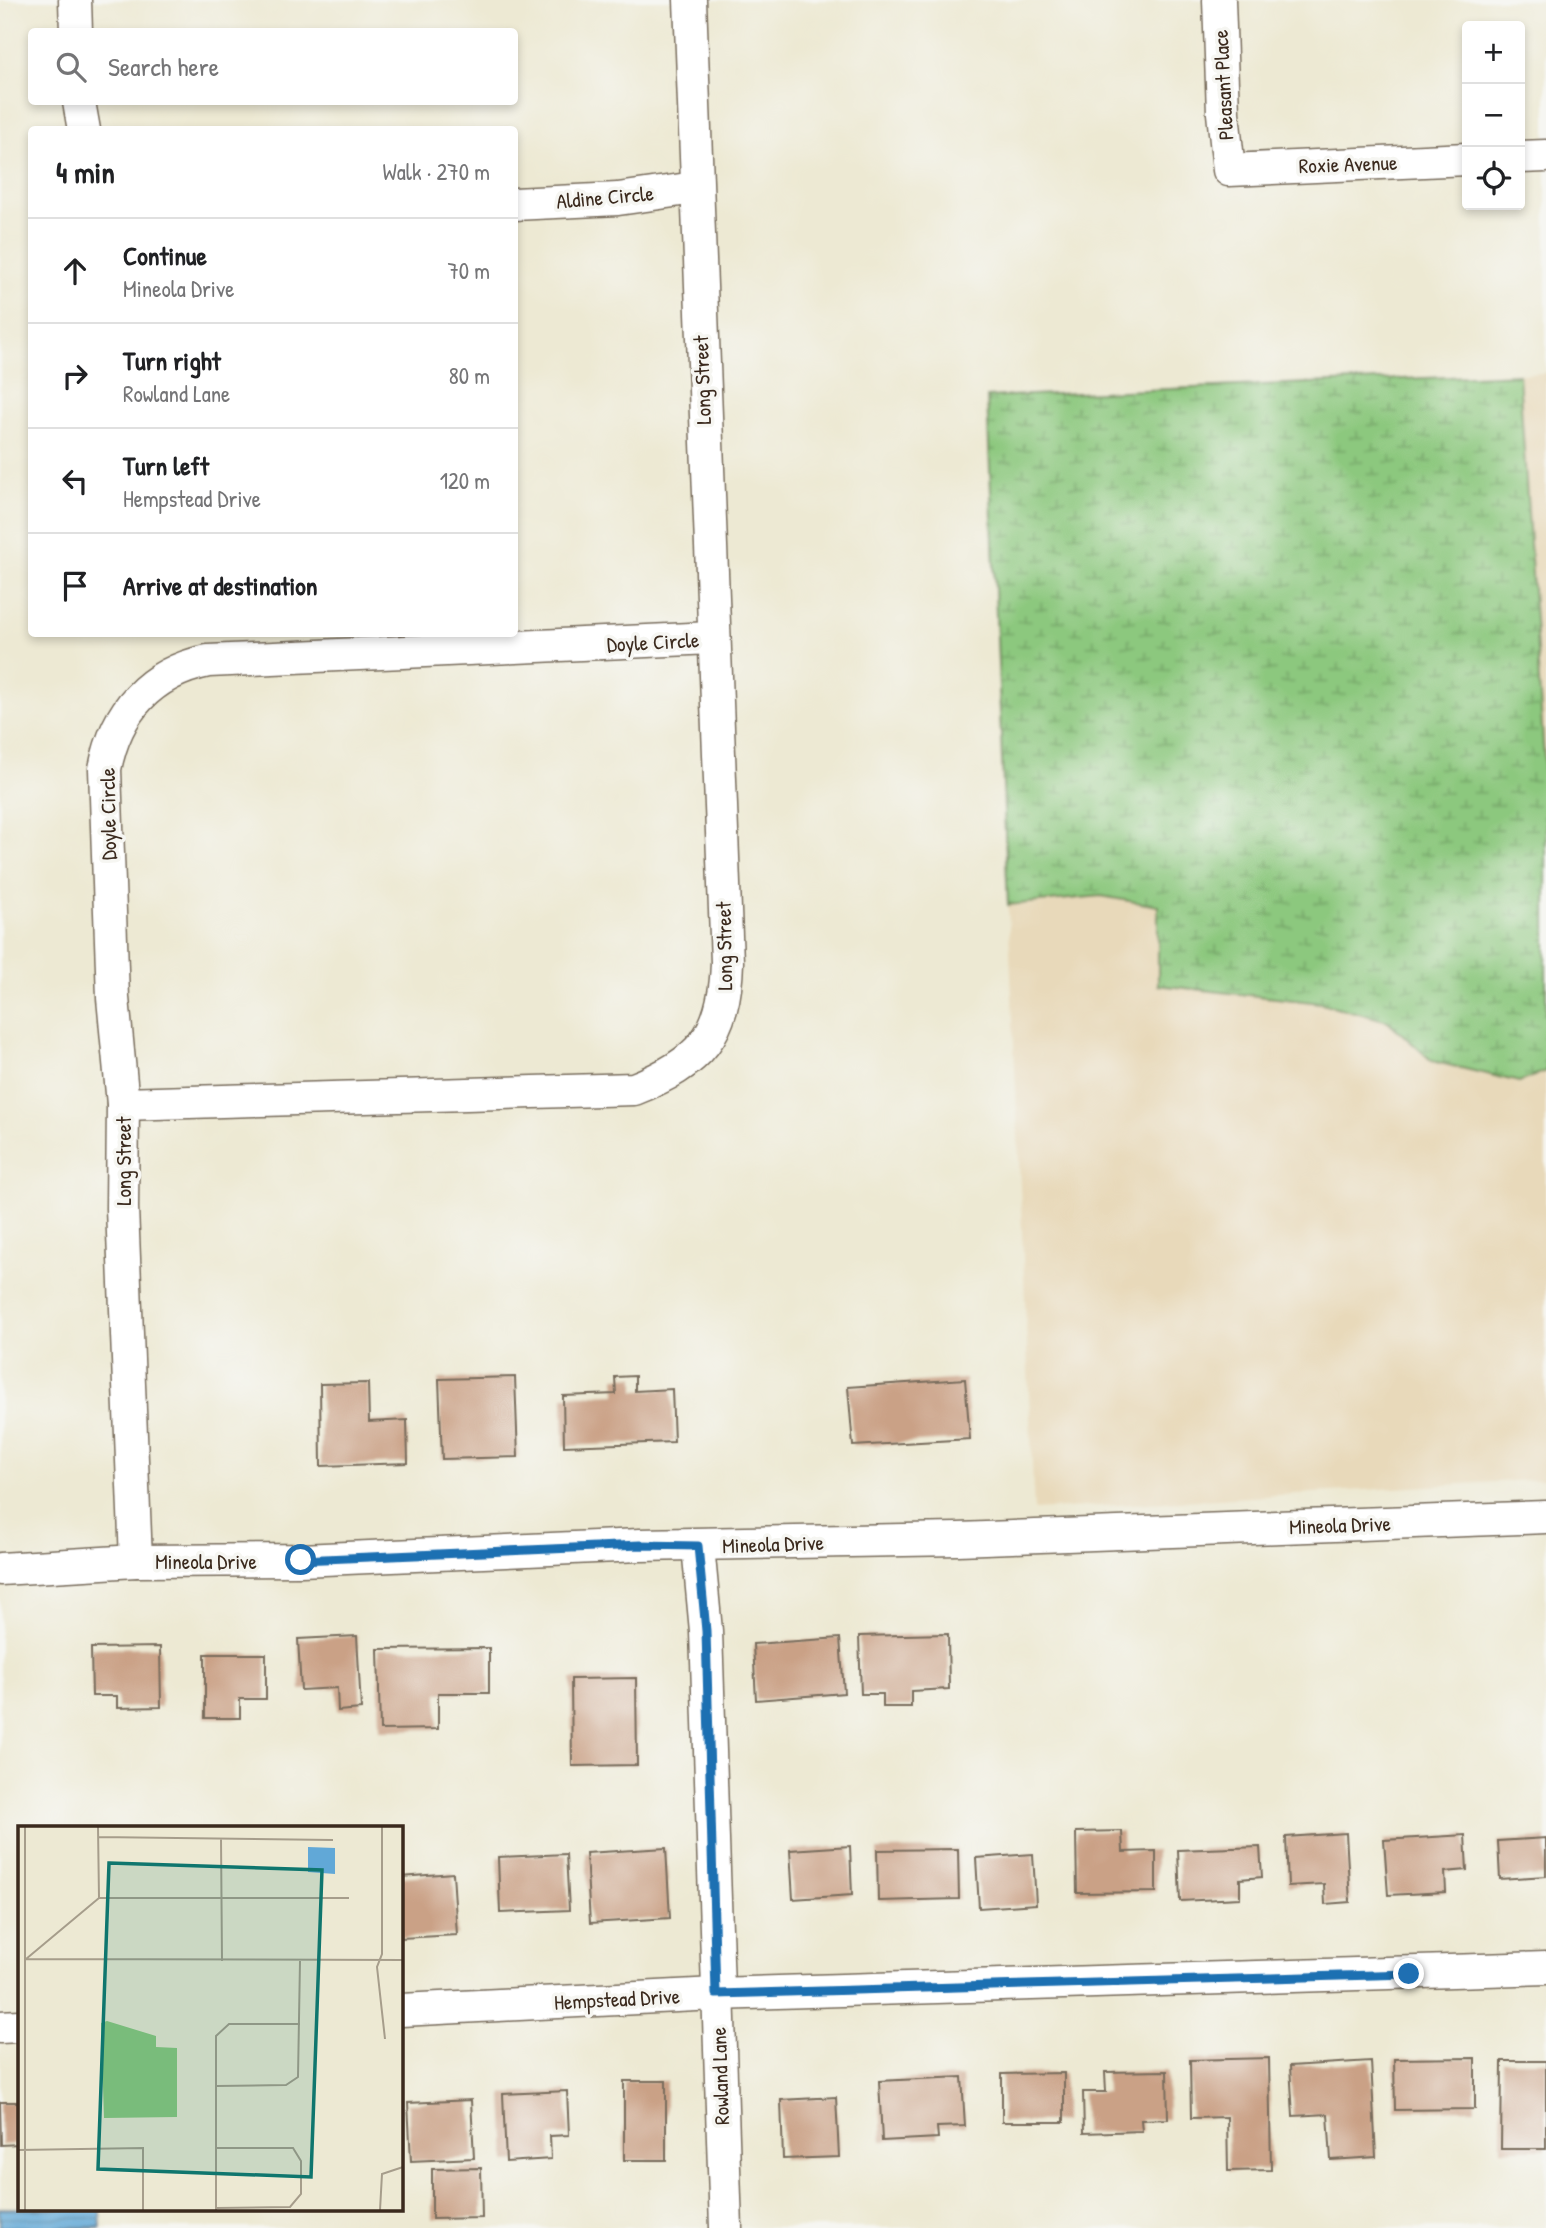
<!DOCTYPE html>
<html lang="en">
<head>
<meta charset="utf-8">
<style>
  :root { --surface:#fff; --page:#f6f6f6; --text:#202124; --muted:#757577; --line:#e0e0e0 }
  body { margin:0; font-family:"Patrick Hand",sans-serif; background:var(--page); color:var(--text) }
  .controls { position:absolute; right:21px; top:21px; display:grid; overflow:hidden; border-radius:7px; box-shadow:0 4px 10px #0003 }
  .controls button { width:63px; height:63px; display:grid; place-items:center; padding:0; border:0; border-bottom:2px solid var(--line); background:var(--surface); color:var(--text); font:35px sans-serif }
  .stop { position:absolute; width:21px; height:21px; margin:-16px; border:5px solid #1f6fb2; border-radius:50%; background:#fff }
  .stop.end { background:#1f6fb2; border-color:#fff; box-shadow:0 2px 7px #0008 }
  .list { margin:0; padding:0; list-style:none }
  h2 { display:flex; justify-content:space-between; align-items:center; height:91px; margin:0; padding:0 28px; font-size:30px }
  h2 small { font-size:23px; font-weight:400; color:var(--muted) }
  .list li { display:grid; grid-template-columns:46px 1fr auto; gap:21px; align-items:center; box-sizing:border-box; height:105px; padding:0 28px; border-top:2px solid var(--line) }
  .list b { display:block; font-size:26px; white-space:nowrap }
  .list p { margin:0; font-size:23px; white-space:nowrap; color:var(--muted) }
  .list em { font-size:23px; font-style:normal; color:var(--muted) }
  .icon { flex:none; width:38px; height:38px; fill:none; stroke:currentColor; stroke-width:2; stroke-linecap:round; stroke-linejoin:round }
  .map { position:relative; flex:none; width:1546px; height:2228px; overflow:hidden }
  .search { position:absolute; background:var(--surface); box-shadow:0 4px 10px #0003; left:28px; top:28px; width:490px; height:77px; display:flex; align-items:center; gap:18px; box-sizing:border-box; padding:0 24px; border-radius:7px; color:var(--muted); font-size:26px }
  .panel { position:absolute; background:var(--surface); box-shadow:0 4px 10px #0003; left:28px; top:126px; width:490px; height:511px; border-radius:7px }
  .map>svg:first-child { display:block }
  .built { fill:#e8d9ba }
  .wetland { fill:url(#wetland-marsh); stroke:#64794e; stroke-width:2 }
  .water { fill:url(#water-rules); stroke:#4e697a; stroke-width:2 }
  .building { fill:#caa186 }
  .lines { fill:none; stroke-linecap:round; stroke-linejoin:round }
  .minor-casing { stroke:#796d5d; stroke-width:35 }
  .minor { stroke:#fff; stroke-width:32 }
  .route { stroke:#1f6fb2; stroke-width:9 }
  .labels { text-anchor:middle; dominant-baseline:central; stroke-width:7; stroke-linejoin:round; paint-order:stroke }
  .street-label { font-size:21px; fill:#3b2a1e; stroke:#f6f6f2 }
  .inset-road { fill:none; stroke:#a69d8b; stroke-width:2 }
  .view { fill:#0f766e; fill-opacity:0.15; stroke:#0f766e; stroke-width:3.5 }
  .inset-edge { fill:none; stroke:#3b2a1e; stroke-width:3.5 }
</style>
</head>
<body>
<div class="map">
<svg width="1546" height="2228" viewBox="0 0 1546 2228">
  <defs>
    <pattern id="wetland-marsh" width="20" height="14" patternUnits="userSpaceOnUse" patternTransform="scale(1.75)"><rect width="20" height="14" fill="#8cc87e"/><path d="M1 5h8M5 5V1M11 12h8M15 12V8" fill="none" stroke="#74a367"/></pattern>
    <pattern id="water-rules" width="6" height="5" patternUnits="userSpaceOnUse" patternTransform="scale(1.75)"><rect width="6" height="5" fill="#61a8d7"/><path d="M0 2.5h6" fill="none" stroke="#5189ae"/></pattern>
  </defs>
  <rect width="100%" height="100%" fill="#f6f6f2"/>
  <filter id="ink" filterUnits="userSpaceOnUse"><feTurbulence type="fractalNoise" baseFrequency=".0143" numOctaves="2"/><feDisplacementMap in="SourceGraphic" scale="14" xChannelSelector="R" yChannelSelector="G"/><feConvolveMatrix kernelMatrix="1 2 1 2 8 2 1 2 1" color-interpolation-filters="sRGB"/></filter>
  <filter id="wash" filterUnits="userSpaceOnUse"><feTurbulence type="fractalNoise" baseFrequency=".00686" numOctaves="4" result="noise"/><feDisplacementMap in="SourceGraphic" scale="28" xChannelSelector="R" yChannelSelector="G"/><feGaussianBlur stdDeviation="1.57" result="paint"/><feColorMatrix in="noise" values="0 0 0 0 0 0 0 0 0 0 0 0 0 0 0 0 0 1.4 0 .05"/><feComposite in="paint" operator="in"/></filter>
  <g filter="url(#wash)">
    <rect width="100%" height="100%" fill="#ede9d3"/>
    <!-- built -->
    <g class="built">
      <path d="M1546 373V788L1519 374Z"/>
      <path d="M1101 896 1159 906V985L1321 1003 1388 1021 1432 1061 1519 1082 1546 1071V1479L1034 1510 1008 905Z"/>
    </g>
    <!-- wetland -->
    <path class="wetland" d="M1519 374 1546 788V1071L1519 1082 1432 1061 1388 1021 1321 1003 1158 985V906L1101 896 1008 905 987 397Z"/>
    <!-- water -->
    <path class="water" d="M0 2208 100 2209 101 2228H0Z"/>
    <g id="blocks">
      <!-- building -->
      <g class="building">
        <path d="M635 1376V1391L672 1389 674 1442 564 1446 563 1396 616 1394 615 1377Z"/>
        <path d="M515 1377 518 1457 442 1459 439 1379Z"/>
        <path d="M965 1379 970 1439 853 1446 848 1387Z"/>
        <path d="M368 1383 369 1422 407 1420 408 1463 321 1466 320 1384Z"/>
        <path d="M948 1634 949 1689 911 1691V1707H883V1694H861L859 1636Z"/>
        <path d="M357 1636 361 1709 338 1711 337 1688 301 1690 298 1639Z"/>
        <path d="M840 1638 844 1693 756 1700 753 1644Z"/>
        <path d="M160 1647 161 1707 117 1708V1696H92L91 1648Z"/>
        <path d="M489 1648V1693H438V1729L380 1730 378 1649Z"/>
        <path d="M205 1654H266V1699H240V1718H205Z"/>
        <path d="M636 1678 637 1765 572 1766 571 1679Z"/>
        <path d="M1122 1831 1123 1852 1156 1851V1892L1077 1893 1076 1832Z"/>
        <path d="M1346 1833 1350 1902 1325 1904 1324 1884 1288 1886 1286 1837Z"/>
        <path d="M1465 1835 1467 1870 1445 1872 1446 1892 1388 1895 1384 1840Z"/>
        <path d="M1546 1838V1876L1500 1879 1498 1841Z"/>
        <path d="M850 1846 852 1895 793 1899 790 1850Z"/>
        <path d="M1260 1847 1262 1877 1240 1879V1898L1180 1901 1178 1850Z"/>
        <path d="M666 1848 670 1918 590 1923 586 1853Z"/>
        <path d="M958 1849 959 1899 878 1901 877 1850Z"/>
        <path d="M566 1854 569 1910 500 1913 498 1857Z"/>
        <path d="M1033 1854 1036 1904 979 1908 976 1858Z"/>
        <path d="M453 1873 457 1935 401 1938V1877Z"/>
        <path d="M1269 2058 1271 2170 1228 2171 1227 2117 1191 2118 1190 2060Z"/>
        <path d="M1475 2058V2109L1395 2110 1394 2059Z"/>
        <path d="M1371 2061 1376 2157 1331 2160 1328 2114 1293 2116 1290 2066Z"/>
        <path d="M1502 2061H1546V2149H1501Z"/>
        <path d="M1167 2071 1168 2119 1141 2120 1142 2131 1084 2133 1083 2092H1106L1105 2072Z"/>
        <path d="M1064 2073V2122H1002V2074Z"/>
        <path d="M962 2077 965 2126 937 2127 938 2138 882 2141 879 2081Z"/>
        <rect x="624" y="2081" width="42" height="79"/>
        <path d="M567 2091 569 2135 550 2136 551 2159 506 2162 503 2094Z"/>
        <path d="M836 2097 839 2157 783 2159 781 2100Z"/>
        <path d="M471 2100 474 2158 411 2161 408 2103Z"/>
        <path d="M0 2102H19V2144L1 2145Z"/>
        <path d="M481 2168 482 2218 432 2219V2169Z"/>
      </g>
    </g>
  </g>
  <g filter="url(#ink)">
    <use href="#blocks" fill-opacity="0" stroke="#796d5d" stroke-width="2"/>
    <g class="lines">
      <!-- minor casing -->
      <g class="minor-casing">
        <g id="minor">
          <path d="M75 0 76 32"/>
          <path d="M1219 0 1223 113 1229 170 1467 159"/>
          <path d="M79 102 84 130"/>
          <path d="M1520 157 1546 156"/>
          <path d="M514 204 618 199 695 188"/>
          <path d="M123 1104 634 1089C700 1063 725 1035 727 962L690 0"/>
          <path d="M698 1546 706 1631 726 2228"/>
          <path d="M136 1561 122 1208 123 1104 113 998 105 769C116 711 149 673 208 661L712 638"/>
          <path d="M0 1569 136 1561 301 1560 640 1545 958 1539 1546 1517"/>
          <path d="M401 2010 716 1994 1546 1968"/>
          <path d="M0 2027 19 2026"/>
        </g>
      </g>
      <!-- minor -->
      <use href="#minor" class="minor"/>
    </g>
  </g>
  <g class="lines" filter="url(#ink)">
    <!-- route -->
    <path class="route" d="M301 1560 640 1545 698 1546 706 1631 716 1994 1409 1974"/>
  </g>
  <g class="labels">
    <!-- street labels -->
    <g class="street-label">
      <text transform="translate(1223 85) rotate(-93)">Pleasant Place</text>
      <text transform="translate(1348 164) rotate(-2)">Roxie Avenue</text>
      <text transform="translate(605 197) rotate(-5)">Aldine Circle</text>
      <text transform="translate(702 380) rotate(-92)">Long Street</text>
      <text transform="translate(653 642) rotate(-3)">Doyle Circle</text>
      <text transform="translate(108 814) rotate(-91)">Doyle Circle</text>
      <text transform="translate(724 946) rotate(-91)">Long Street</text>
      <text transform="translate(123 1161) rotate(-90)">Long Street</text>
      <text transform="translate(1340 1525) rotate(-2)">Mineola Drive</text>
      <text transform="translate(773 1544) rotate(-2)">Mineola Drive</text>
      <text x="206" y="1561">Mineola Drive</text>
      <text transform="translate(617 1999) rotate(-3)">Hempstead Drive</text>
      <text transform="translate(720 2076) rotate(-92)">Rowland Lane</text>
    </g>
  </g>
  <!-- overview -->
  <g transform="translate(18 1826)">
    <rect width="385" height="385" fill="#ede9d3"/>
    <path d="M89 195 138 210V221L159 222V291L86 292 83 197Z" fill="#8cc87e"/>
    <path d="M290 21 317 22V48L290 46Z" fill="#61a8d7"/>
    <path class="inset-road" d="M7 1V384M80 1 81 72M364 1V128L359 141 367 213M80 11 315 14M203 12 204 135M81 72H331M7 133 385 134M8 133 81 72M198 260 268 259 280 251 282 135M0 324 125 322V384M198 382 272 381 283 368V335L275 322H198M198 384V210L211 198H282M362 384 364 348 385 341"/>
    <path class="view" d="M91 37 304 44 293 351 80 343Z"/>
    <rect width="385" height="385" class="inset-edge"/>
  </g>
</svg>
<div class="controls">
<button>+</button>
<button>−</button>
<button><svg class="icon" aria-label="locate" viewBox="0 0 24 24"><circle cx="12" cy="12" r="6"/><path d="M12 2v4M12 18v4M2 12h4M18 12h4"/></svg></button>
</div>
<div class="stop" style="left:301px;top:1560px"></div>
<div class="stop end" style="left:1409px;top:1974px"></div>
<div class="search"><svg class="icon" aria-label="search" viewBox="0 0 24 24"><circle cx="10" cy="10" r="6"/><path d="M15 15l6 6"/></svg>Search here</div>
<section class="panel">
<h2>4 min<small>Walk · 270 m</small></h2>
<ul class="list">
<li><svg class="icon" aria-label="ahead" viewBox="0 0 24 24"><path d="M12 20V5M6 11l6-6 6 6"/></svg><div><b>Continue</b><p>Mineola Drive</p></div><em>70 m</em></li>
<li><svg class="icon" aria-label="right" viewBox="0 0 24 24"><path d="M7 20v-9h11M14 6l5 5-5 5"/></svg><div><b>Turn right</b><p>Rowland Lane</p></div><em>80 m</em></li>
<li><svg class="icon" aria-label="left" viewBox="0 0 24 24"><path d="M17 20v-9H6M10 6l-5 5 5 5"/></svg><div><b>Turn left</b><p>Hempstead Drive</p></div><em>120 m</em></li>
<li><svg class="icon" aria-label="arrive" viewBox="0 0 24 24"><path d="M6 21V4h12l-3 4 3 4H6"/></svg><div><b>Arrive at destination</b></div></li>
</ul>
</section>
</div>
</body>
</html>
